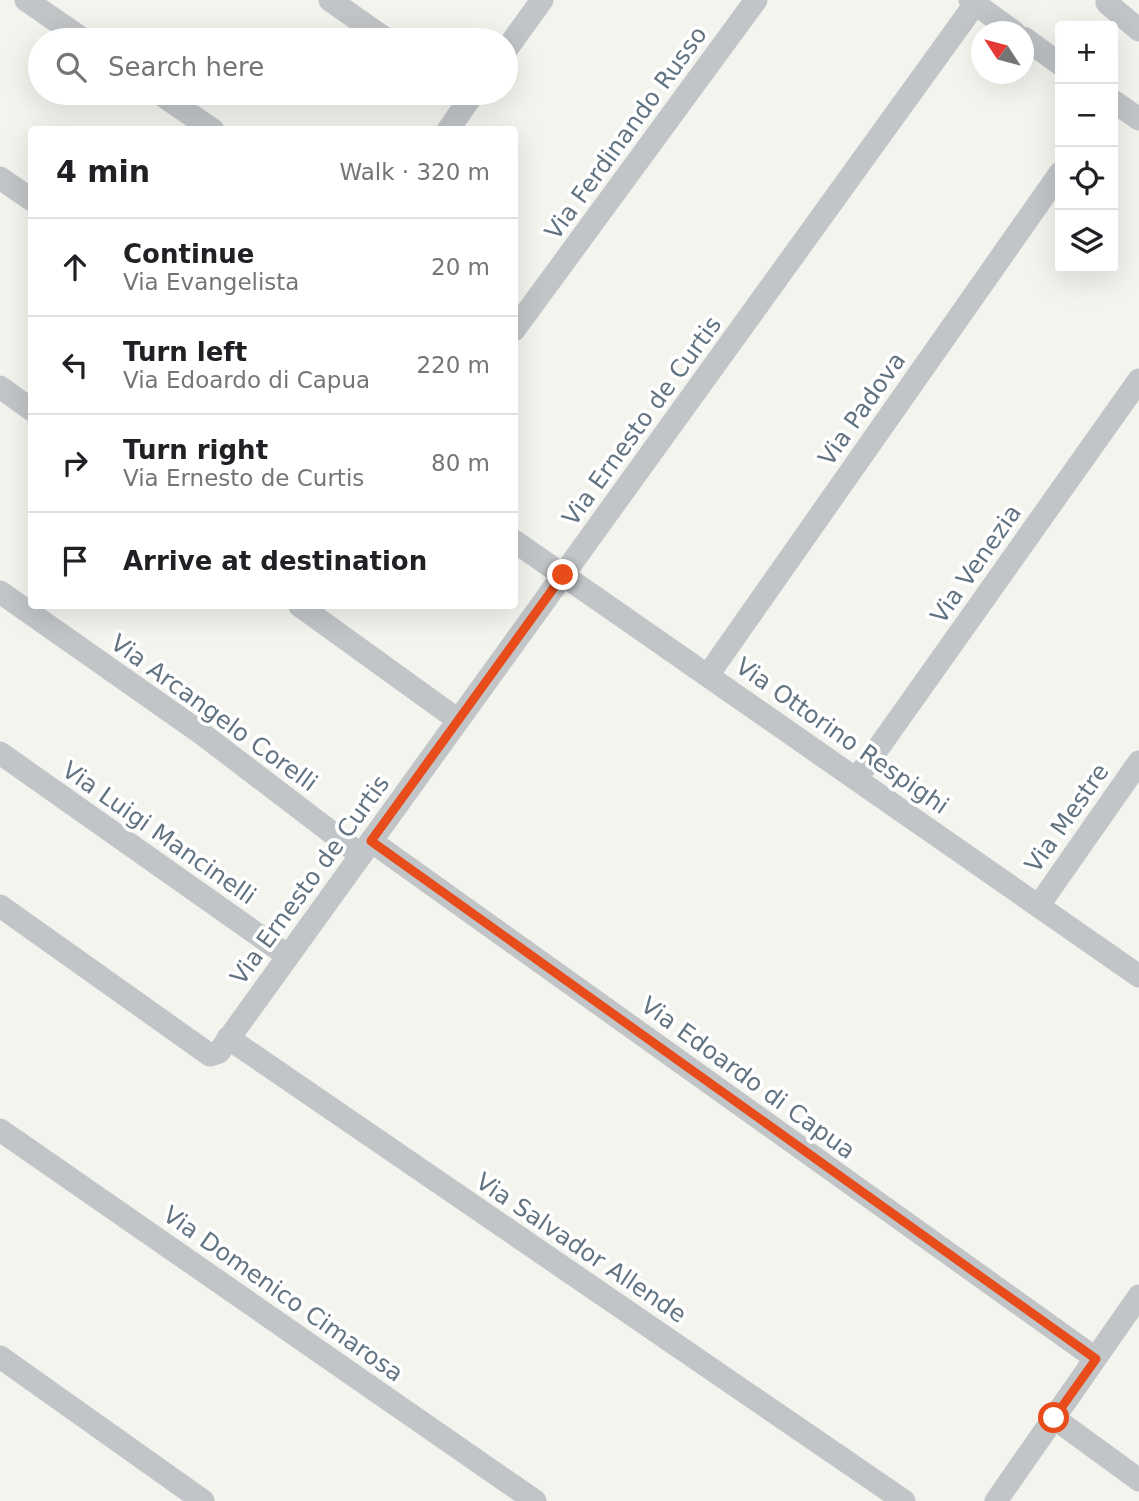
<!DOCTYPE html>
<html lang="en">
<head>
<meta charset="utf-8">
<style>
  :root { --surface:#fff; --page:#f6f6f6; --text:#202124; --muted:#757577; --line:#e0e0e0 }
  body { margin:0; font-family:"DejaVu Sans",sans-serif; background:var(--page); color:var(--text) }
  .controls { position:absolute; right:21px; top:21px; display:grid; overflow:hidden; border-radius:7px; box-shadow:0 7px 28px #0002 }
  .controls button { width:63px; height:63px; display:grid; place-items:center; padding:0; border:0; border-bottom:2px solid var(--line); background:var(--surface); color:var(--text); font:35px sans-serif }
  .compass { position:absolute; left:971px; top:21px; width:63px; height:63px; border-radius:50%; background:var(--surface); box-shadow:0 7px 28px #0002; rotate:306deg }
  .stop { position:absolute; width:21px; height:21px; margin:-16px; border:5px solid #e84c1b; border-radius:50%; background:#fff }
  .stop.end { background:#e84c1b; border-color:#fff; box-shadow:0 2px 7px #0008 }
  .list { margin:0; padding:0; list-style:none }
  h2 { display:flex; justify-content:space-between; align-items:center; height:91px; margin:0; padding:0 28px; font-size:30px }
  h2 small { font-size:23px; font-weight:400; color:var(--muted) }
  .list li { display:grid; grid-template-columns:46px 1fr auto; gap:21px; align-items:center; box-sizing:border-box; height:98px; padding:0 28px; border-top:2px solid var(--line) }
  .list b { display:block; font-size:26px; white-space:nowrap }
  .list p { margin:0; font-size:23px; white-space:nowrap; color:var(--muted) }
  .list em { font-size:23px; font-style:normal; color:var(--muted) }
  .icon { flex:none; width:38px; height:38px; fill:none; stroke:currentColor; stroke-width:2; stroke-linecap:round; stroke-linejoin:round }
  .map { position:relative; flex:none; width:1139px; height:1501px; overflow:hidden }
  .search { position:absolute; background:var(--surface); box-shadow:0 7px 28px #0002; left:28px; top:28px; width:490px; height:77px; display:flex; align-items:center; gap:18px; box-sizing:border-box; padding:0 24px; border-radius:38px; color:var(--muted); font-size:26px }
  .panel { position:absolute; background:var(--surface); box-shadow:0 7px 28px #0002; left:28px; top:126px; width:490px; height:483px; border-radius:7px }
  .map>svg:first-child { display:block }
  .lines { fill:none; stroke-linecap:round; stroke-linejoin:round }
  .minor { stroke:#c1c5c8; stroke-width:23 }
  .route { stroke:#e84c1b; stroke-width:9 }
  .labels { text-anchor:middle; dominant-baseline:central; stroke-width:7; stroke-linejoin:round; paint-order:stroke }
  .street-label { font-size:24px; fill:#627382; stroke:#fff }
</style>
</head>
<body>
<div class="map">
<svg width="1139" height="1501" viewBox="0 0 1139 1501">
  <rect width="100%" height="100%" fill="#f4f4ef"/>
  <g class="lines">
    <!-- minor -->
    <g class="minor">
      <path d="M26 0 84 40"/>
      <path d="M330 0 387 40"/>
      <path d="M970 0 1014 32"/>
      <path d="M1109 0 1107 3 1139 30"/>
      <path d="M1024 38 1060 64"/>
      <path d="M506 50 542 0"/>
      <path d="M159 93 213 130"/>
      <path d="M1113 101 1139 119"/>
      <path d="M448 130 474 93"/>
      <path d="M0 178 32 200"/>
      <path d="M514 330 756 0"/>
      <path d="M0 387 32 410"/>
      <path d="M514 541 1139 976"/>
      <path d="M0 592 201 733 361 855"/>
      <path d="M300 606 458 720"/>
      <path d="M708 675 1060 173"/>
      <path d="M0 753 288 956"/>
      <path d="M857 778 1139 380"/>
      <path d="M371 841 1095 1358"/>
      <path d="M1039 905 1139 762"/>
      <path d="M0 906 210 1055 219 1052 975 4"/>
      <path d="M228 1038 904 1501"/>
      <path d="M0 1130 535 1501"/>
      <path d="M0 1357 203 1501"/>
      <path d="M1054 1418 1139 1480"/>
      <path d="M996 1501 1139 1296"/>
    </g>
  </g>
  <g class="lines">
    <!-- route -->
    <path class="route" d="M563 575 371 841 1096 1359 1054 1418"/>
  </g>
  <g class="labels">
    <!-- street labels -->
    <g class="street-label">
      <text transform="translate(626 133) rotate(-54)">Via Ferdinando Russo</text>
      <text transform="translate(862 409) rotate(-55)">Via Padova</text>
      <text transform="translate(642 421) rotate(-54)">Via Ernesto de Curtis</text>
      <text transform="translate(976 564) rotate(-55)">Via Venezia</text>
      <text transform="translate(214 713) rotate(36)">Via Arcangelo Corelli</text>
      <text transform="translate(842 736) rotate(35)">Via Ottorino Respighi</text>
      <text transform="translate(1067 818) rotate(-55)">Via Mestre</text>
      <text transform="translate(159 833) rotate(35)">Via Luigi Mancinelli</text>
      <text transform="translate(310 880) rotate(-54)">Via Ernesto de Curtis</text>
      <text transform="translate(748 1078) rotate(36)">Via Edoardo di Capua</text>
      <text transform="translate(581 1248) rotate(34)">Via Salvador Allende</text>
      <text transform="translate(283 1294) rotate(35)">Via Domenico Cimarosa</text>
    </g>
  </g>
</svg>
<div class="controls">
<button>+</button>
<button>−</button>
<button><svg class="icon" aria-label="locate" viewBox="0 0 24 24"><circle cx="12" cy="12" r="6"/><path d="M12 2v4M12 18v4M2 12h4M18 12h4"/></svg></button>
<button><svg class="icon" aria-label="layers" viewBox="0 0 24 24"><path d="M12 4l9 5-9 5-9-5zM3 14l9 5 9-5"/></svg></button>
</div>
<svg class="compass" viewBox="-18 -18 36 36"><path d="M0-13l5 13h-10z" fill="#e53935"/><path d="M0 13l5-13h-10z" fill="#757577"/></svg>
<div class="stop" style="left:1054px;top:1418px"></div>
<div class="stop end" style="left:563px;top:575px"></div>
<div class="search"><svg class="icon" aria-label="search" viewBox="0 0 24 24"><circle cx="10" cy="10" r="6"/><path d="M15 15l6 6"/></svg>Search here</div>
<section class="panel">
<h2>4 min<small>Walk · 320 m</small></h2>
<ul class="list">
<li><svg class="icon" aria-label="ahead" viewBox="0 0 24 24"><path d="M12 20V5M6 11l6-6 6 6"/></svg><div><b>Continue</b><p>Via Evangelista</p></div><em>20 m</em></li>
<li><svg class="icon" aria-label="left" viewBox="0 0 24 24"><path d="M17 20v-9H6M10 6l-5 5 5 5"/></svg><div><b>Turn left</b><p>Via Edoardo di Capua</p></div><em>220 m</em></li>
<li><svg class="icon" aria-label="right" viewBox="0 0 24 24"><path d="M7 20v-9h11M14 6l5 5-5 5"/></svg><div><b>Turn right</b><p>Via Ernesto de Curtis</p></div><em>80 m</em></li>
<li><svg class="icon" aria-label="arrive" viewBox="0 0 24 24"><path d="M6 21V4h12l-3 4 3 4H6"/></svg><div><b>Arrive at destination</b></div></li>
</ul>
</section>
</div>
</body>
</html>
